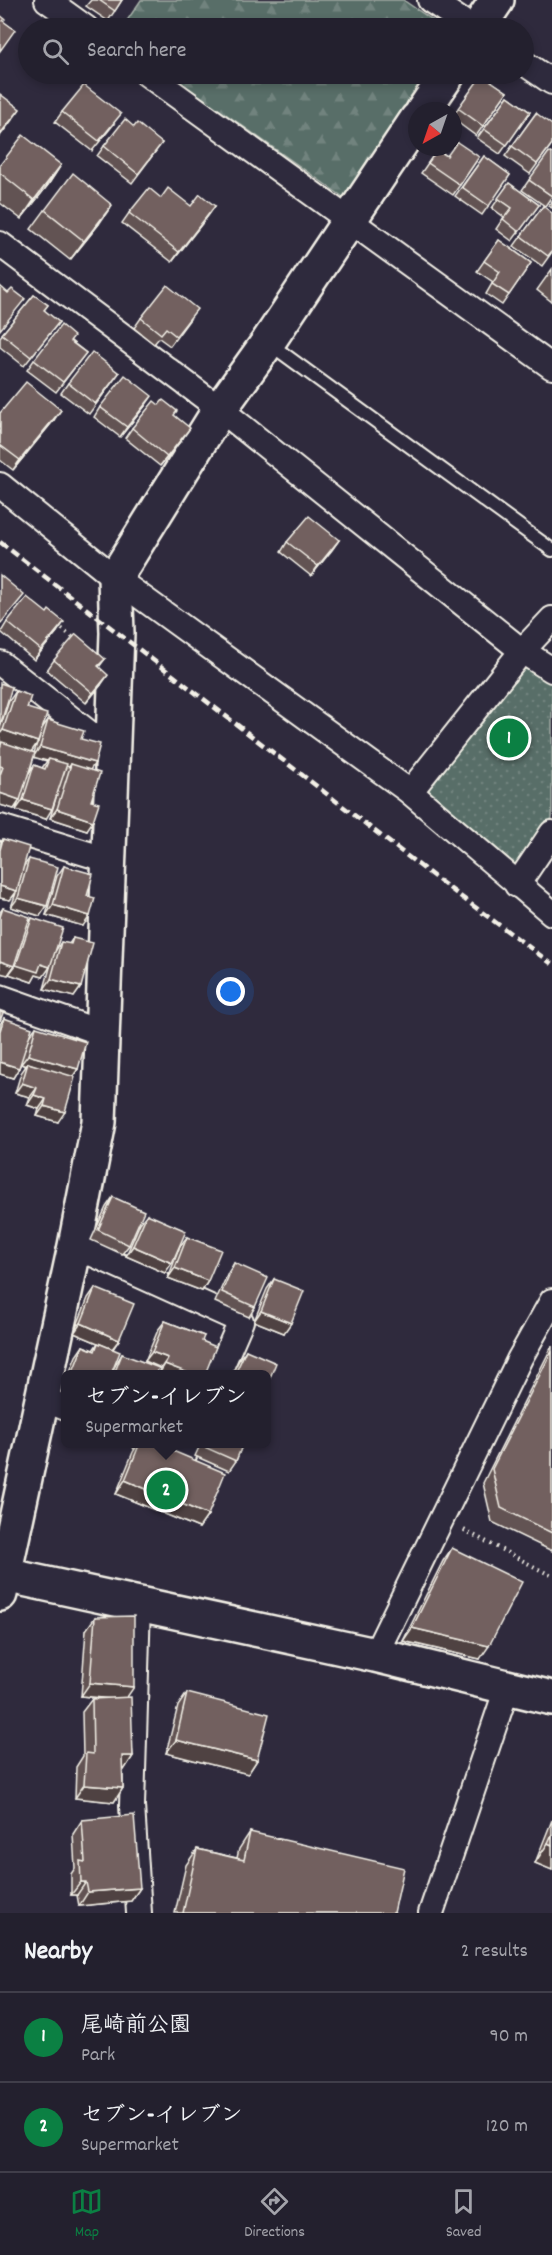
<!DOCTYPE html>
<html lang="en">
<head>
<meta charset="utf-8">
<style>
  :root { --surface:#23202e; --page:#2f2d3a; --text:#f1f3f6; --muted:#a3a3aa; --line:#403e4a; --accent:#0b8043 }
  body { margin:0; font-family:Dekko,"Klee One",sans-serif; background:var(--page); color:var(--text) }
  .compass { position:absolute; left:408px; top:102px; width:54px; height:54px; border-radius:50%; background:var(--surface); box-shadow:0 3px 9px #0003; rotate:220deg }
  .you { position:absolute; left:231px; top:992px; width:21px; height:21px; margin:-15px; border:4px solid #fff; border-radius:50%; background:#1a73e8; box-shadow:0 0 0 9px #1a73e833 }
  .badge { display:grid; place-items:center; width:39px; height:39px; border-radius:50%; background:var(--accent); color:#fff; font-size:20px; font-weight:700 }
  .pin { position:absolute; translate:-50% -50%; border:3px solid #fff; box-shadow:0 2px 6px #0006 }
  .popup { position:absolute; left:61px; top:1370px; width:210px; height:78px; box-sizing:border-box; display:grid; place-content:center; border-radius:9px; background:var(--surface); filter:drop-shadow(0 2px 4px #0005); font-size:20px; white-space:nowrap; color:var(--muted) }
  .popup b { font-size:22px; color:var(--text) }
  .popup::after { content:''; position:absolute; left:50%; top:100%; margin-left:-12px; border:12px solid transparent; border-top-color:var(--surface) }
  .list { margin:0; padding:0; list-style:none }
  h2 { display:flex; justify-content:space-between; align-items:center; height:78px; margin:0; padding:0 24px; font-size:26px }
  h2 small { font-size:20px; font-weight:400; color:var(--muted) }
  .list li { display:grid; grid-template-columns:39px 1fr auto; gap:18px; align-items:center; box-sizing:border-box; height:90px; padding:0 24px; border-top:2px solid var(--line) }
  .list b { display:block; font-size:22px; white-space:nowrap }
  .list p { margin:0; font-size:20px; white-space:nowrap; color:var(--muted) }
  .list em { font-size:20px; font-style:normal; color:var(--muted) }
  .icon { flex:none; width:33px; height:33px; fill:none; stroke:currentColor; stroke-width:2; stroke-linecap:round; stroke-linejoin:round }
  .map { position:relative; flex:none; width:552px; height:1913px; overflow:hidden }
  .search { position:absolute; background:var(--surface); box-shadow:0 3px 9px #0003; left:18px; right:18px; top:18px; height:66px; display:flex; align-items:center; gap:15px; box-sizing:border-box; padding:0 21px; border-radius:33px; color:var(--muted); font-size:22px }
  .sheet { height:258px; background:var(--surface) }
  nav { display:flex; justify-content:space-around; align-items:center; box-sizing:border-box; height:84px; border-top:2px solid var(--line); background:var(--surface); font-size:16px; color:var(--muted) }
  nav a { display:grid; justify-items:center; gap:3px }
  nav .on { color:var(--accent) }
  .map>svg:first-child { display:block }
  .forest { fill:url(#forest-firs); stroke:#a6b0a8; stroke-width:1.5 }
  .park { fill:url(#park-dots); stroke:#a6b0a8; stroke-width:1.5 }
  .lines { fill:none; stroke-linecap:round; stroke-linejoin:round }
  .lane-casing { stroke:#f4f1e8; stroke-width:16 }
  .street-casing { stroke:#f4f1e8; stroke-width:28 }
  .secondary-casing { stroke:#f4f1e8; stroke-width:38 }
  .path { stroke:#f4f1e8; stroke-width:4; stroke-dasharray:1.5 4.5; stroke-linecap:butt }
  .lane { stroke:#2f2a3d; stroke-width:12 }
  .street { stroke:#2f2a3d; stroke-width:24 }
  .secondary { stroke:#2f2a3d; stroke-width:33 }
  .rail { stroke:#f4f1e8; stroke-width:4.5; stroke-dasharray:9 4.5; stroke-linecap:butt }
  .wall { fill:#625352; stroke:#f4f1e8; stroke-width:1.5; fill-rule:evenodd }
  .shaded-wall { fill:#504342; stroke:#f4f1e8; stroke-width:1.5 }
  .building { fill:#72605f; stroke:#f4f1e8; stroke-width:1.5 }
</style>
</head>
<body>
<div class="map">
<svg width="552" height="1913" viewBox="0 0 552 1913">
  <defs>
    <pattern id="forest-firs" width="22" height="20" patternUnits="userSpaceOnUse" patternTransform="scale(1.5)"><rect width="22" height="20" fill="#586e68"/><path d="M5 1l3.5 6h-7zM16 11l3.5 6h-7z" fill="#71837e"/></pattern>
    <pattern id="park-dots" width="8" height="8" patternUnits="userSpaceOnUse" patternTransform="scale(1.5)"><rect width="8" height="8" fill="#586e68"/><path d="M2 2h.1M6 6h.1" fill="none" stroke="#71837e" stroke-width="1.8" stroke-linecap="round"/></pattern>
  </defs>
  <rect width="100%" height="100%" fill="#2f2a3d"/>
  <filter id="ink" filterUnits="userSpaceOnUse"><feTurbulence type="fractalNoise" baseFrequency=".0167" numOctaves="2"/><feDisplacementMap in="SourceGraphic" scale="12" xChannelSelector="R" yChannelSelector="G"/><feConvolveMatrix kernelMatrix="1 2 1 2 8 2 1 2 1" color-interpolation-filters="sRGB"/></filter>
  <g filter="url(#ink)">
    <!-- forest -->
    <g class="forest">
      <path d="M141 0H403L444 28H122Z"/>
      <path d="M169 74H435L346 199Z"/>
    </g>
    <!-- park -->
    <path class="park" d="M523 666 552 683V818L515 871 424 792Z"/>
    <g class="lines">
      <!-- lane casing -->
      <g class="lane-casing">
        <path id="lane" d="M270 344 552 550"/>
      </g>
      <!-- street casing -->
      <g class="street-casing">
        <g id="street">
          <path d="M47 0 86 28"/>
          <path d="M430 0 472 28"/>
          <path d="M524 63 552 82"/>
          <path d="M147 74 552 367"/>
          <path d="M0 244 220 409 522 651 552 670"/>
          <path d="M0 485 115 578 410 792 552 913"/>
          <path d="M0 663 112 751"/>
          <path d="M410 792 522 651 552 619"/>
          <path d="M0 827 108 860"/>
          <path d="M517 885 552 833"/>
          <path d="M0 997 102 1033"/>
          <path d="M75 1246 241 1321 218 1374"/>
          <path d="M41 1398 66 1408"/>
          <path d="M146 1444 182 1459 189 1444"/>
          <path d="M138 1603 132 1806 139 1913"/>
          <path d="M375 1655 520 1358 552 1301"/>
          <path d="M431 1913 507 1688"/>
        </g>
      </g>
      <!-- secondary casing -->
      <g class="secondary-casing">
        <g id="secondary">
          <path d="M478 28 497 0"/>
          <path d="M423 111 448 74"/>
          <path d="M5 1575 375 1655 552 1698"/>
          <path d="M0 1594 75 1246 99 1122 117 633 115 578 220 409 268 342 417 119"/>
        </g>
      </g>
      <!-- path -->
      <g class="path">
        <path d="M57 625 75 639"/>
        <path d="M464 1530 552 1576"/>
      </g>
      <!-- lane -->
      <use href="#lane" class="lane"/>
      <!-- street -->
      <use href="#street" class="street"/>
      <!-- secondary -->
      <use href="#secondary" class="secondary"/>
      <!-- rail -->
      <path class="rail" d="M0 542 437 879 552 964"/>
    </g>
    <!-- wall -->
    <g class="wall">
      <path d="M91 0H122L108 21 86 6Z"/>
      <path d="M482 75 507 92 476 136 453 119V116Z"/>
      <path d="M508 96 530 112 500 154 477 138Z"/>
      <path d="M62 112 114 124 92 151 55 122Z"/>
      <path d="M536 113 552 144 530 174 505 156Z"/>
      <path d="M134 127 162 143 132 183 97 156 104 146Z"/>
      <path d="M437 150 447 156 479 157 453 195 421 173Z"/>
      <path d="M484 156 510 175 482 215 455 196Z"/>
      <path d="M0 165H61L48 185 21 219 0 203Z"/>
      <path d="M529 180 552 196 545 206 522 190Z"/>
      <path d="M509 183 539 205 512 241 496 229 504 217 492 208Z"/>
      <path d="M161 198 191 206H215L172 262 122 223 129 213Z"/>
      <path d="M552 201V208L548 206Z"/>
      <path d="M543 206 552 252 542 266 514 246Z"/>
      <path d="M45 210 99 224 70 260 31 229Z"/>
      <path d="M499 240 531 263 502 305 486 294 493 282 477 271Z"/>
      <path d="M552 269V302L537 290Z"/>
      <path d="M34 295 48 305 44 310 59 322 24 366 0 347V337Z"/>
      <path d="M141 318 190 319 170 346 159 338 154 344 134 328Z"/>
      <path d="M71 341 86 353 56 392 27 370 34 360Z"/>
      <path d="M119 373 89 414 61 393 68 383Z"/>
      <path d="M159 405 174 416 183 438 160 466 125 438 132 428Z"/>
      <path d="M145 406 120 437 94 417 100 407Z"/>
      <path d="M0 413 54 420 13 470 0 460Z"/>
      <path d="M339 540 311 576 281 552 287 542Z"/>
      <path d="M7 622 57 632 34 660 1 632Z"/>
      <path d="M105 659 99 667 101 685 86 703 47 670 54 660Z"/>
      <path d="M16 691 42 728 48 720 81 739 90 770 91 801 87 830 50 818 58 791 46 819 16 810 19 801 14 809 0 805V745L2 742H0V728L9 701ZM37 743 34 753 31 751ZM34 757 47 761 42 768 34 765 29 773Z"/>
      <path d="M3 839 23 867 29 859 40 916 11 907 16 893 10 900 0 898V844Z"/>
      <path d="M64 866 87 896 83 926 46 915 57 876Z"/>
      <path d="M3 908 28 923 32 918 56 950 61 942 69 944 73 938 81 987 74 997 44 989 51 964 43 977 36 975 32 982 9 974 10 971 8 975 0 973V912Z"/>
      <path d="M4 1018 30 1035 36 1027 78 1069 73 1077 58 1122 37 1116 39 1109 27 1105 30 1097 15 1093 21 1073 26 1066 21 1064 13 1078 0 1074V1024Z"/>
      <path d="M113 1197 129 1245 122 1254 91 1240 106 1207Z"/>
      <path d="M147 1214 165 1273 126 1256 140 1223Z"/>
      <path d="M187 1237 208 1281 202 1291 168 1278 180 1246Z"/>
      <path d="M234 1263 255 1307 249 1317 215 1302 228 1273Z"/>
      <path d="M274 1279 284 1333 254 1321 267 1289Z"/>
      <path d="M95 1288 119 1340 113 1349 111 1374H69L76 1356 83 1346 93 1350 98 1343 74 1333 88 1298Z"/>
      <path d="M165 1321 204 1336 159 1374 161 1368 145 1361 158 1330Z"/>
      <path d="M552 1346V1551L492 1522 483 1483Z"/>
      <path d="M246 1350 267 1374H232L239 1360Z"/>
      <path d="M122 1354 156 1374H111L116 1364Z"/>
      <path d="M139 1443H154L208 1515 199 1528 116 1494 133 1452Z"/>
      <path d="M201 1443H243L236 1461 229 1471 195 1456Z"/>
      <path d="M452 1548 480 1659 403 1641 443 1561Z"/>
      <path d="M95 1617 127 1697 133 1756 124 1770H123V1788L114 1802 75 1798 76 1767 83 1756 82 1712 92 1699 103 1698 81 1696 86 1630Z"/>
      <path d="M187 1693 257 1760 248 1774 166 1753 178 1706Z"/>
      <path d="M82 1820 140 1888 131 1901 79 1906 77 1895H71V1874L75 1868 73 1834Z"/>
      <path d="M552 1820V1870L535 1863Z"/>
      <path d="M250 1832 394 1913H175L186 1865 197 1849 237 1858 239 1849Z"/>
    </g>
    <!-- shaded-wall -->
    <g class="shaded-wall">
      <path d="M20 109 6 128 0 136V134Z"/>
      <path d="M61 165 48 185 21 219 34 200Z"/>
      <path d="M112 205 99 224 70 260 84 241Z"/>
      <path d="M215 206 208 216 172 262 179 252Z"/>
      <path d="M152 396 145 406 120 437 127 427Z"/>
      <path d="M61 410 54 420 13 470 20 460Z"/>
      <path d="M190 428 183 438 160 466 167 457Z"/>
      <path d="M339 540 332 550 311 576 318 566Z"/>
      <path d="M64 622 57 632 34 660 41 650Z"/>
      <path d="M108 675 101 685 86 703 93 693Z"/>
      <path d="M3 730 38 742 31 752 0 742V734Z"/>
      <path d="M40 747 95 763 88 773 71 764 69 767 48 761 49 759 47 761 33 757Z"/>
      <path d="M0 793 20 800 14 809 0 805Z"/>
      <path d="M23 800 52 809 46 819 16 810Z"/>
      <path d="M57 809 93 821 87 830 50 818Z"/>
      <path d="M0 886 17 891 10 900 0 898Z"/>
      <path d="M18 898 47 906 40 916 11 907Z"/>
      <path d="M53 905 90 916 83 926 46 915Z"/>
      <path d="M0 961 14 966 8 975 0 973Z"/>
      <path d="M41 964 50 967 43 977 36 975 32 982 9 974 16 965Z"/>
      <path d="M51 979 81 987 74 997 44 989Z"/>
      <path d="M28 1055 78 1069 71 1079 28 1063 26 1066 21 1064Z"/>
      <path d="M0 1062 19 1068 13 1078 0 1074Z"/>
      <path d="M22 1083 37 1088 30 1097 15 1093Z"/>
      <path d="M34 1095 46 1099 39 1109 27 1105Z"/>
      <path d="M44 1106 65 1112 58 1122 37 1116Z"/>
      <path d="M133 1246 172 1263 165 1273 126 1256Z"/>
      <path d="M175 1268 208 1281 202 1291 168 1278Z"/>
      <path d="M261 1311 291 1323 284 1333 254 1321Z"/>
      <path d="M81 1323 119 1340 112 1349 74 1333Z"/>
      <path d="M152 1352 168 1358 161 1368 145 1361Z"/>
      <path d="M165 1364 191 1374H159Z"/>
      <path d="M125 1480 208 1515 199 1528 116 1494Z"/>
      <path d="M412 1628 489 1646 480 1659 403 1641Z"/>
      <path d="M90 1683 134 1687 125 1700 81 1696Z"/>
      <path d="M176 1740 257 1760 248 1774 166 1753Z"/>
      <path d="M122 1756H133L124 1770 113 1769Z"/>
      <path d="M84 1785 123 1788 114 1802 75 1798Z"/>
      <path d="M548 1843 552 1845V1870L535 1863Z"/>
      <path d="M81 1882H86L77 1895H71Z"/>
      <path d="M140 1888 131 1901 79 1906 88 1892Z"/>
    </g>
    <!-- building -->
    <g class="building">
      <path d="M99 0H122L115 11Z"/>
      <path d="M0 15 5 19 3 21 15 30 0 51Z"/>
      <path d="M482 75 507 92 483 126 458 108Z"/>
      <path d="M84 85 121 114 99 141 62 112Z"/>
      <path d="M0 94 20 109 0 134Z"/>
      <path d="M508 96 530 112 507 145 484 129Z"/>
      <path d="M536 113 552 125V144L537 164 512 146Z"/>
      <path d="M125 119 134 127 137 123 162 143 138 174 104 146Z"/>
      <path d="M23 135 61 165 34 200 0 173V165Z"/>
      <path d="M457 142 479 157 460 185 428 163 437 150 447 156Z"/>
      <path d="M549 152 552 154V196L529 180Z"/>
      <path d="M484 156 510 175 489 206 462 187Z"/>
      <path d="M73 173 112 205 84 241 45 210Z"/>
      <path d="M509 183 539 205 519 232 503 219 512 208 498 198Z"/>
      <path d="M149 188 161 198 168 188 191 206 200 194 215 206 179 252 129 213Z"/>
      <path d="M543 206 552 213V251L548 256 521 236Z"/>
      <path d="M499 240 531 263 509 295 492 284 500 272 484 261Z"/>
      <path d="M167 285 197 309 176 336 166 328 161 334 141 318Z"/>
      <path d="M0 286 8 293 12 289 25 299 0 330Z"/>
      <path d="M34 295 48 305 44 310 59 322 31 357 2 334Z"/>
      <path d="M61 325 74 336 70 341 86 353 63 382 34 360Z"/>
      <path d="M92 352 119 373 95 404 68 383Z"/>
      <path d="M125 375 152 396 127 427 100 407Z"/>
      <path d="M26 382 61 410 20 460 0 445V413Z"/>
      <path d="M163 400 177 411 174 415 190 428 167 457 132 428 154 401 159 405Z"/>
      <path d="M309 516 339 540 318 566 287 542Z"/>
      <path d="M0 575 24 595 1 623 0 622Z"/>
      <path d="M27 597 47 613 49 610 64 622 41 650 7 622Z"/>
      <path d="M76 634 105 659 98 666 108 675 93 693 54 660Z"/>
      <path d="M0 683 12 687 0 726Z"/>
      <path d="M16 691 31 696 27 708 47 714 38 742 3 730Z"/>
      <path d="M48 720 84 731 81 739 100 744 95 763 40 747Z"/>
      <path d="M2 742 35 753 20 800 0 793V775L3 767 0 766V748Z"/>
      <path d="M49 759 67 764 52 809 23 800 34 765 45 769Z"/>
      <path d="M71 764 100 773 91 801 99 803 93 821 57 809Z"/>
      <path d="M3 839 29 847 17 891 0 886V850Z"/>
      <path d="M29 859 58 867 47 906 18 898Z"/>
      <path d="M64 866 93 874 87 896 95 898 90 916 53 905Z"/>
      <path d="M3 908 30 917 14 966 0 961V917Z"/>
      <path d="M32 918 63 928 50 967 41 964 38 972 16 965Z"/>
      <path d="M73 938 93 943 81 987 51 979 61 942 71 944Z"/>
      <path d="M0 1012 3 1013 0 1021Z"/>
      <path d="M4 1018 32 1028 19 1068 0 1062V1031Z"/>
      <path d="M36 1027 86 1042 78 1069 28 1055Z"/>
      <path d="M28 1063 75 1077 65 1112 44 1106 46 1099 34 1095 37 1088 22 1083Z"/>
      <path d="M113 1197 144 1211 129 1245 98 1230Z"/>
      <path d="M147 1214 186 1231 172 1263 133 1246Z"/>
      <path d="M187 1237 221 1250 208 1281 175 1268Z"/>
      <path d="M234 1263 268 1278 255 1307 222 1292Z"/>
      <path d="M274 1279 304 1291 291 1323 261 1311Z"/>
      <path d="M95 1288 134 1304 119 1340 81 1323Z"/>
      <path d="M165 1321 204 1336 202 1341 216 1347 205 1374H191L165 1364 168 1358 152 1352Z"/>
      <path d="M98 1343 120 1352 111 1374H72L83 1346 95 1351Z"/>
      <path d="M246 1350 276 1363 267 1385V1374H235Z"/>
      <path d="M552 1351V1533L501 1508 492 1469Z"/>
      <path d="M122 1354 159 1368 156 1374H114Z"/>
      <path d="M140 1443H154L225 1473 208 1515 125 1480Z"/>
      <path d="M204 1443H243L236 1461 202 1446Z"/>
      <path d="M452 1548 522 1582 489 1646 412 1628Z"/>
      <path d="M134 1616V1687L90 1683 95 1617Z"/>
      <path d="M187 1693 269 1714 257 1760 176 1740Z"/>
      <path d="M131 1697 133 1756H122L123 1788 84 1785 86 1753 93 1754 92 1699Z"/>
      <path d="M134 1815 140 1888 88 1892 86 1882H81L80 1861 85 1862 82 1820Z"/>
      <path d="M250 1832 404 1868 394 1913H183L197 1849 244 1860Z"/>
      <path d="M552 1834V1845L548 1843Z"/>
    </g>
  </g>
</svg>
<svg class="compass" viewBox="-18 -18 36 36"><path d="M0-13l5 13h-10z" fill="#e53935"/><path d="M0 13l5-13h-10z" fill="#a3a3aa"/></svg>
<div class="you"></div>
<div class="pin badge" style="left:509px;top:738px">1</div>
<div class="pin badge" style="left:166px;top:1490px">2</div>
<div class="popup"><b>セブン-イレブン</b>Supermarket</div>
<div class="search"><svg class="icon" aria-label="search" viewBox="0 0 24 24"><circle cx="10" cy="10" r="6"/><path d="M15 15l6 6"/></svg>Search here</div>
</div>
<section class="sheet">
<h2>Nearby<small>2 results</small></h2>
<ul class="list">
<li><span class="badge">1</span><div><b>尾崎前公園</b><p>Park</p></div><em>90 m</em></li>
<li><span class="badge">2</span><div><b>セブン-イレブン</b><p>Supermarket</p></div><em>120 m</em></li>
</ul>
</section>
<nav>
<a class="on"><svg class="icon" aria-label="map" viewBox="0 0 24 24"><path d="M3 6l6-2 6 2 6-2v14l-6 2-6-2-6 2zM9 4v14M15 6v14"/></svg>Map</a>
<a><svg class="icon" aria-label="directions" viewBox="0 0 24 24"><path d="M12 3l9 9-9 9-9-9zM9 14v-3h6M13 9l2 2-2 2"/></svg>Directions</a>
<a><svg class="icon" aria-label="saved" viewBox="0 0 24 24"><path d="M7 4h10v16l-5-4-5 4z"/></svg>Saved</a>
</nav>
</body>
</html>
